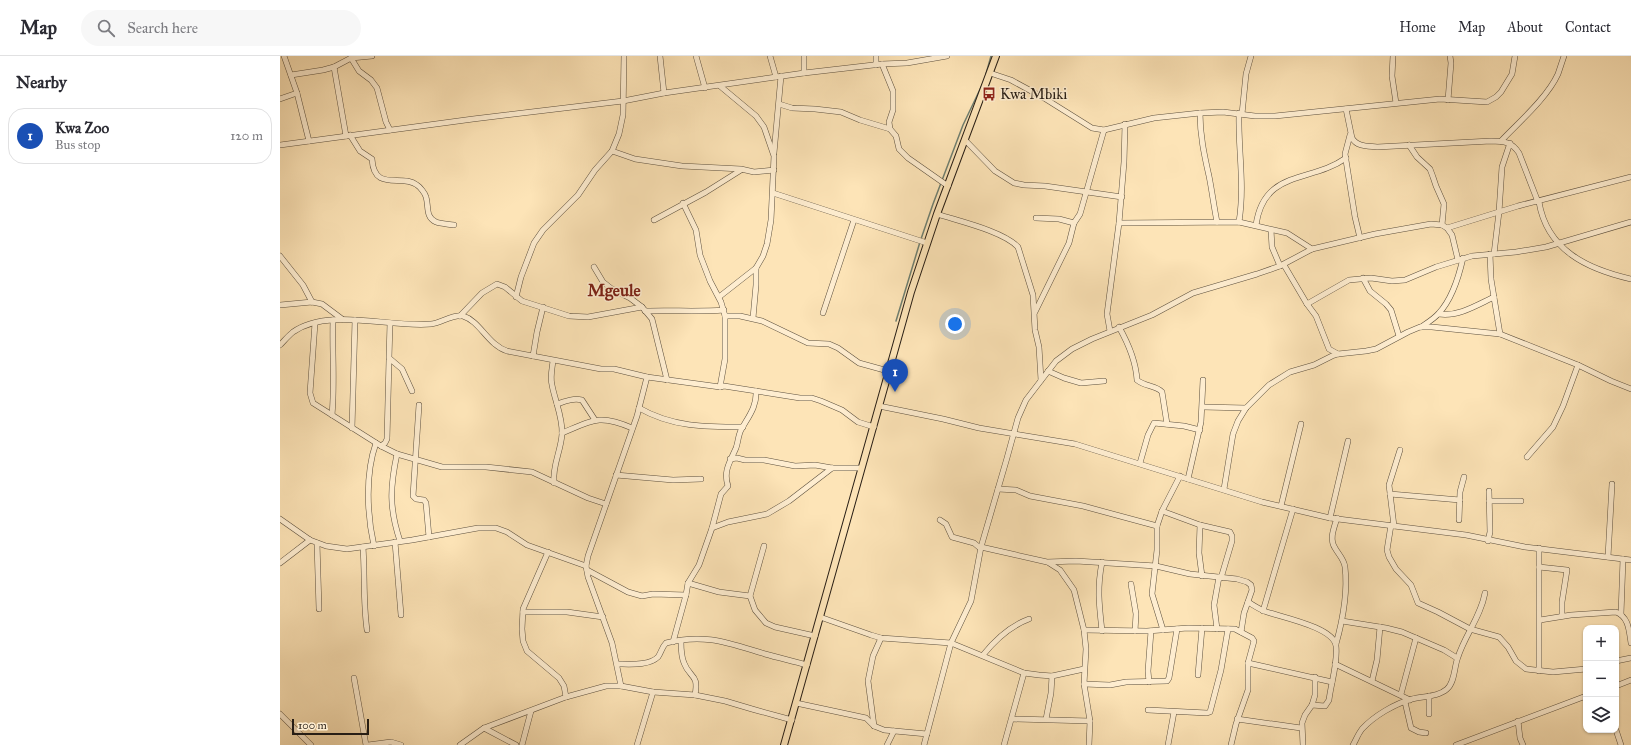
<!DOCTYPE html>
<html lang="en">
<head>
<meta charset="utf-8">
<style>
  :root { --surface:#fff; --page:#f7f7f7; --text:#2b2b33; --muted:#7c7c81; --line:#e1e1e2; --accent:#8f2418 }
  body { margin:0; font-family:"IM FELL Great Primer",serif; background:var(--page); color:var(--text) }
  .controls { position:absolute; right:12px; bottom:12px; display:grid; overflow:hidden; border-radius:8px; box-shadow:0 1px 3px #0004 }
  .controls button { width:36px; height:36px; display:grid; place-items:center; padding:0; border:0; border-bottom:1px solid var(--line); background:var(--surface); color:var(--text); font:20px sans-serif }
  .scale { position:absolute; left:12px; bottom:10px; width:77px; box-sizing:border-box; padding-left:4px; border:2px solid #281e15; border-top:0; font-size:11px; line-height:14px; white-space:nowrap; color:#281e15; -webkit-text-stroke:3px #feedd0; paint-order:stroke }
  .you { position:absolute; left:675px; top:268px; width:14px; height:14px; margin:-10px; border:3px solid #fff; border-radius:50%; background:#1a73e8; box-shadow:0 0 0 6px #1a73e833 }
  .badge { display:grid; place-items:center; width:26px; height:26px; border-radius:50%; background:var(--accent); color:#fff; font-size:13px; font-weight:700 }
  .pin { position:absolute; translate:-50% -33px; filter:drop-shadow(0 1px 2px #0008) }
  .pin::after { content:''; position:absolute; top:21px; width:14px; height:12px; background:inherit; clip-path:polygon(0 0,100% 0,50% 100%) }
  .list { margin:0; padding:0; list-style:none }
  h2 { display:flex; justify-content:space-between; align-items:center; height:52px; margin:0; padding:0 16px; font-size:17px }
  h2 small { font-size:13px; font-weight:400; color:var(--muted) }
  .list li { display:grid; grid-template-columns:26px 1fr auto; gap:12px; align-items:center; box-sizing:border-box; height:56px; margin:0 8px 8px; padding:0 8px; border:1px solid var(--line); border-radius:16px }
  .list b { display:block; font-size:15px; white-space:nowrap }
  .list p { margin:0; font-size:13px; white-space:nowrap; color:var(--muted) }
  .list em { font-size:13px; font-style:normal; color:var(--muted) }
  .icon { flex:none; width:22px; height:22px; fill:none; stroke:currentColor; stroke-width:2; stroke-linecap:round; stroke-linejoin:round }
  .map { position:relative; flex:none; width:1351px; height:689px; overflow:hidden }
  header { display:flex; align-items:center; gap:24px; box-sizing:border-box; height:56px; padding:0 20px; background:var(--surface); border-bottom:1px solid var(--line) }
  header strong { font-size:19px }
  nav { display:flex; gap:22px; margin-inline-start:auto; font-size:14px }
  .search { width:280px; height:36px; background:var(--page); display:flex; align-items:center; gap:10px; box-sizing:border-box; padding:0 14px; border-radius:22px; color:var(--muted); font-size:15px }
  main { display:flex }
  aside { flex:1; background:var(--surface) }
  .map>svg:first-child { display:block }
  .lines { fill:none; stroke-linecap:round; stroke-linejoin:round }
  .stream { stroke:#6f7f70; stroke-width:1.5 }
  .minor-casing { stroke:#5d503e; stroke-width:6 }
  .major-casing { stroke:#281e15; stroke-width:8 }
  .minor { stroke:#feedd0; stroke-width:5 }
  .major { stroke:#fde4b7; stroke-width:6 }
  .labels { text-anchor:middle; dominant-baseline:central; stroke-width:3; stroke-linejoin:round; paint-order:stroke }
  .poi-label { font-size:15px; fill:#281e15; stroke:#feedd0; text-anchor:start }
  .quarter-label { font-size:17px; font-weight:bold; fill:#7a1f14; stroke:#feedd0 }
</style>
</head>
<body>
<header>
<strong>Map</strong>
<div class="search"><svg class="icon" aria-label="search" viewBox="0 0 24 24"><circle cx="10" cy="10" r="6"/><path d="M15 15l6 6"/></svg>Search here</div>
<nav><a>Home</a><a>Map</a><a>About</a><a>Contact</a></nav>
</header>
<main>
<aside>
<h2>Nearby<small></small></h2>
<ul class="list">
<li><span class="badge" style="background:#1a4fb4">1</span><div><b>Kwa Zoo</b><p>Bus stop</p></div><em>120 m</em></li>
</ul>
</aside>
<div class="map">
<svg width="1351" height="689" viewBox="0 0 1351 689">
  <rect width="100%" height="100%" fill="#fde4b7"/>
  <filter id="stains"><feTurbulence type="fractalNoise" baseFrequency=".005" numOctaves="4"/><feColorMatrix values="0 0 0 0 .2 0 0 0 0 .09 0 0 0 0 .02 0 0 0 .5 -.17"/></filter>
  <radialGradient id="worn" r=".72"><stop offset=".6" stop-color="#630" stop-opacity="0"/><stop offset="1" stop-color="#630" stop-opacity=".3"/></radialGradient>
  <g class="lines">
    <!-- stream -->
    <g class="stream">
      <path d="M706 18 711 0"/>
      <path d="M641 183 653 148 683 69 704 25"/>
      <path d="M616 265 640 186"/>
    </g>
    <!-- minor casing -->
    <g class="minor-casing">
      <g id="minor">
        <path d="M4 0 17 37 29 85"/>
        <path d="M380 0 384 37"/>
        <path d="M416 0 425 32"/>
        <path d="M490 0 496 21"/>
        <path d="M524 0V17"/>
        <path d="M1113 0 1112 20 1116 47"/>
        <path d="M71 2 79 15 91 24 97 32 106 66 110 74"/>
        <path d="M602 8 613 35V54L609 66 610 73 616 80 619 93 628 102 668 130"/>
        <path d="M596 9V0"/>
        <path d="M54 11 66 80"/>
        <path d="M710 17 731 24 764 42 812 72 824 74 874 62 920 57 943 56 975 60H995L1160 43 1207 46 1216 41 1221 36 1232 18 1235 0"/>
        <path d="M11 19 43 14 54 11 71 2 92 0"/>
        <path d="M0 43 17 37"/>
        <path d="M1168 44 1171 7 1170 0"/>
        <path d="M499 48 512 52 535 53 561 56 580 64 610 73"/>
        <path d="M1066 53 1072 82C1077 91 1088 90 1097 91L1211 85C1224 85 1232 86 1239 97L1258 146"/>
        <path d="M920 57C920 79 924 98 929 120 932 135 934 151 937 166"/>
        <path d="M962 58 966 18 971 0"/>
        <path d="M70 79 80 95 92 103C94 137 122 117 137 129 140 131 145 137 146 141 149 150 145 161 156 166 161 168 169 168 174 169"/>
        <path d="M1070 79 1065 98 1075 161 1080 182"/>
        <path d="M685 84 715 115 734 127 744 129 765 130 842 141"/>
        <path d="M1221 85C1239 66 1267 42 1278 18 1280 12 1282 6 1284 0"/>
        <path d="M0 89 193 63 343 45 384 37 524 17 602 8 627 7 667 0"/>
        <path d="M1129 89 1137 101 1150 113 1153 121 1156 130 1164 148 1162 169"/>
        <path d="M332 95 355 103 402 110 461 113 474 116 494 114"/>
        <path d="M494 97 501 20"/>
        <path d="M493 137 647 187"/>
        <path d="M1259 146C1267 194 1307 213 1351 223"/>
        <path d="M403 147 416 174 420 199 430 225 441 246 445 260V303L440 331"/>
        <path d="M657 158C678 165 723 175 738 191L753 239 755 274 759 291 761 324"/>
        <path d="M756 162 779 163 794 167"/>
        <path d="M374 164 426 136 461 114"/>
        <path d="M959 166C965 128 958 95 959 57"/>
        <path d="M839 167 959 166 1007 177 1032 193"/>
        <path d="M976 169C984 113 1031 127 1066 102"/>
        <path d="M1167 172 1238 150 1351 121"/>
        <path d="M991 174 992 191 1000 210"/>
        <path d="M1210 198 1211 223 1220 278"/>
        <path d="M1214 198 1219 156 1222 111 1230 87"/>
        <path d="M0 200 23 229 32 246"/>
        <path d="M1004 209 1027 248 1036 260 1049 293 1058 298"/>
        <path d="M314 211 323 226 332 233 350 242 362 251 372 263 387 324"/>
        <path d="M1083 222 1090 235 1106 248 1111 254 1119 280"/>
        <path d="M236 241 241 221 254 187 263 174 298 139 315 114 332 95 339 78 343 59 344 0"/>
        <path d="M439 241 476 212 483 200 487 188 491 164 494 100 484 71 476 60 440 30"/>
        <path d="M1027 248 1069 224 1091 222 1112 225 1125 224 1156 211 1192 200 1236 196 1266 191 1351 166"/>
        <path d="M0 249 32 246 42 248 62 263"/>
        <path d="M365 255C392 254 417 256 444 254"/>
        <path d="M755 256 789 187 794 167 800 158 824 74"/>
        <path d="M543 257 574 164"/>
        <path d="M1159 258C1178 261 1197 249 1214 241"/>
        <path d="M180 260 202 237 217 228 225 231 242 245 289 260 308 261 362 251"/>
        <path d="M445 260H460L482 265 528 287 549 288 558 292 579 307 608 315"/>
        <path d="M473 262 476 229V212"/>
        <path d="M35 267 30 337 33 347 101 390 117 398 162 411H206L252 416 308 442 326 448"/>
        <path d="M110 267 109 302 122 313 132 335"/>
        <path d="M839 271C848 287 856 306 857 324 865 331 876 329 882 336L887 368"/>
        <path d="M1141 271C1147 267 1154 263 1159 257 1172 243 1179 220 1183 202"/>
        <path d="M830 275 827 258 839 167 844 106 845 68"/>
        <path d="M0 289C4 285 8 280 13 276 48 251 110 272 151 268 161 267 173 258 183 260 200 265 208 289 227 295L321 313H334L367 321 440 331 444 330 520 342H532L541 345 562 354 578 366 594 371"/>
        <path d="M253 300 257 276 263 251"/>
        <path d="M273 305C272 313 270 321 272 329 275 345 283 362 282 378 281 395 272 410 274 427"/>
        <path d="M768 315 784 322 801 327 824 325"/>
        <path d="M277 348C286 345 293 342 302 344L315 364"/>
        <path d="M139 349 133 440 136 443 144 444 146 447 149 481"/>
        <path d="M599 350 663 363 699 372 795 388 982 446 1050 462 1186 479 1245 491 1351 504"/>
        <path d="M923 351 966 352"/>
        <path d="M359 352C392 371 425 371 463 371"/>
        <path d="M52 359C55 327 52 296 53 264"/>
        <path d="M72 372 75 264"/>
        <path d="M282 377C313 364 320 358 352 372"/>
        <path d="M101 390 105 387 107 383 109 304"/>
        <path d="M117 398C110 431 109 452 120 485"/>
        <path d="M1247 401 1273 371 1283 350 1298 309"/>
        <path d="M450 403 457 402 465 404H484L515 410 535 409 552 412H581"/>
        <path d="M860 407 868 379 874 367 904 370 920 374"/>
        <path d="M336 419 393 424 421 423"/>
        <path d="M908 423 921 366 923 324"/>
        <path d="M718 433 736 434 750 440 803 450 877 470"/>
        <path d="M944 433 953 378 958 365 966 352 989 329 1010 316 1034 309 1052 300 1058 298 1086 295 1096 293 1128 276 1140 271H1152L1220 278 1298 309 1331 325 1351 333"/>
        <path d="M1110 438 1180 444"/>
        <path d="M1209 445H1241"/>
        <path d="M1001 450 1021 368"/>
        <path d="M882 455 920 469 950 476 952 480V485L941 522"/>
        <path d="M1050 462 1068 385"/>
        <path d="M0 463 30 484 46 490 67 493 132 484 198 472H216L227 476 247 489 306 510"/>
        <path d="M660 464 666 468 672 481 694 487 700 492"/>
        <path d="M1179 464 1180 436 1184 421"/>
        <path d="M920 469 919 497 922 520"/>
        <path d="M1111 469 1107 494 1109 501 1116 513 1131 529 1138 547 1158 556 1190 573 1219 581 1228 591 1236 605 1246 613 1273 616 1306 613"/>
        <path d="M1114 470 1109 429 1120 394"/>
        <path d="M432 472 448 466 487 458 509 445 552 412"/>
        <path d="M1208 485 1210 476 1209 435"/>
        <path d="M115 486 121 559"/>
        <path d="M37 487 39 553"/>
        <path d="M94 490C87 459 85 418 96 387"/>
        <path d="M484 490 470 540 475 554 486 567 495 571 535 580"/>
        <path d="M83 491C85 519 83 546 87 574"/>
        <path d="M701 491 767 506 796 505 876 510 910 518 957 523 967 526 971 529 972 534 964 557 961 576"/>
        <path d="M1259 492V615"/>
        <path d="M268 496 243 553 242 573 243 585 247 595 279 622 284 630 286 641"/>
        <path d="M1328 501 1332 428"/>
        <path d="M0 507 30 484"/>
        <path d="M769 507 780 514 794 534 804 574 806 593 804 628 810 665 809 689"/>
        <path d="M1259 511 1287 514 1282 546V560"/>
        <path d="M307 514 348 536 362 540 373 538 406 539"/>
        <path d="M408 527 439 536 470 540"/>
        <path d="M851 528 856 558 855 575"/>
        <path d="M968 546C973 549 979 553 984 555 1000 561 1054 571 1056 590 1058 607 1051 627 1049 644L1045 650 1032 649"/>
        <path d="M983 555 1013 453"/>
        <path d="M243 556H287L323 561"/>
        <path d="M1341 558 1343 503"/>
        <path d="M540 561 591 579 601 582 671 587 744 617 759 619 772 620 804 613"/>
        <path d="M1260 564 1291 559 1336 556C1349 561 1349 575 1351 587"/>
        <path d="M1062 565 1106 572 1122 576 1164 594 1177 602"/>
        <path d="M937 573 934 549 939 521"/>
        <path d="M804 574 867 575 908 572 955 573 972 582 974 585 968 607V634L956 668 951 689"/>
        <path d="M883 574 872 538 877 494V470L882 455 900 420"/>
        <path d="M822 575C819 548 817 532 822 506"/>
        <path d="M401 585C401 592 401 600 404 607 410 623 419 617 415 639"/>
        <path d="M393 586 406 539 408 527 419 509 432 472 441 438 448 430C443 415 450 406 456 392 458 387 458 380 461 374 468 361 477 351 476 335"/>
        <path d="M1056 588C1063 563 1068 537 1065 511 1064 503 1059 499 1055 492 1049 483 1054 472 1057 462"/>
        <path d="M703 599C715 584 730 570 749 563"/>
        <path d="M1336 605 1351 602"/>
        <path d="M968 607 1052 626"/>
        <path d="M337 608C349 608 369 610 378 601 381 597 382 591 386 587 425 577 448 587 485 598 499 602 513 605 527 609"/>
        <path d="M1055 608 1130 644"/>
        <path d="M918 619 922 572"/>
        <path d="M74 622 86 689"/>
        <path d="M1092 625 1097 604 1100 571"/>
        <path d="M869 626 868 615 871 575"/>
        <path d="M804 628 830 629 846 626 887 625 889 622 897 573"/>
        <path d="M341 630 332 587 308 521 306 510 308 500 357 360 367 321"/>
        <path d="M1336 630 1351 624"/>
        <path d="M1121 638 1136 582"/>
        <path d="M1149 640V658"/>
        <path d="M1125 646 1131 672 1139 676 1146 677"/>
        <path d="M516 647 586 662 594 670 604 674 647 678"/>
        <path d="M868 654 927 657 930 656 941 614 948 573"/>
        <path d="M0 658 31 689"/>
        <path d="M732 663 810 665"/>
        <path d="M766 663 771 637 772 620"/>
        <path d="M957 663 1021 672"/>
        <path d="M1238 665 1240 682 1243 689"/>
        <path d="M594 670 588 625 593 600 601 582"/>
        <path d="M204 672 236 689"/>
        <path d="M1336 674 1341 689"/>
        <path d="M88 689 111 686 121 689"/>
        <path d="M180 689 204 672 286 641 326 630H341L373 636 415 639 445 645 472 653 512 664"/>
        <path d="M242 689 251 655"/>
        <path d="M357 689 373 636"/>
        <path d="M607 689 614 675"/>
        <path d="M644 689 671 587 691 545 701 491 727 402 738 362 746 344 776 305 792 293 812 283 872 259 913 237 977 218 1000 210 1032 193 1095 178 1151 168 1162 169 1167 172 1172 179 1178 204"/>
        <path d="M724 689 744 617"/>
        <path d="M888 689 894 656"/>
        <path d="M1023 689 1022 667 1025 659 1032 649 1035 639V621"/>
        <path d="M1073 689C1076 684 1078 678 1082 673 1094 660 1114 648 1132 643 1143 640 1158 641 1167 633 1175 626 1174 611 1178 601 1185 579 1201 560 1205 537"/>
        <path d="M1176 689 1306 640"/>
      </g>
    </g>
    <!-- major casing -->
    <g class="major-casing">
      <path id="major" d="M504 689 631 236 657 158 716 0"/>
    </g>
    <!-- minor -->
    <use href="#minor" class="minor"/>
    <!-- major -->
    <use href="#major" class="major"/>
  </g>
  <!-- icons -->
  <defs>
    <g id="bus-bare" transform="scale(1.08)"><path d="M-5-6H5V4H4V6H2V4H-2V6H-4V4H-5ZM-3.5-4V0h7V-4ZM-3.5 1.2v1.5H-2V1.2ZM2 1.2v1.5H3.5V1.2Z" fill="#8f2418" stroke="#feedd0" stroke-width="2.5" paint-order="stroke"/></g>
  </defs>
  <g fill-rule="evenodd">
    <use href="#bus-bare" x="709" y="38"/>
  </g>
  <g class="labels">
    <!-- poi labels -->
    <g class="poi-label">
      <text x="720" y="38">Kwa Mbiki</text>
    </g>
    <!-- quarter labels -->
    <g class="quarter-label">
      <text x="334" y="234">Mgeule</text>
    </g>
  </g>
  <rect width="100%" height="100%" filter="url(#stains)"/>
  <rect width="100%" height="100%" fill="url(#worn)"/>
</svg>
<div class="controls">
<button>+</button>
<button>−</button>
<button><svg class="icon" aria-label="layers" viewBox="0 0 24 24"><path d="M12 4l9 5-9 5-9-5zM3 14l9 5 9-5"/></svg></button>
</div>
<div class="scale">100 m</div>
<div class="you"></div>
<div class="pin badge" style="left:615px;top:336px;background:#1a4fb4">1</div>
</div>
</main>
</body>
</html>
